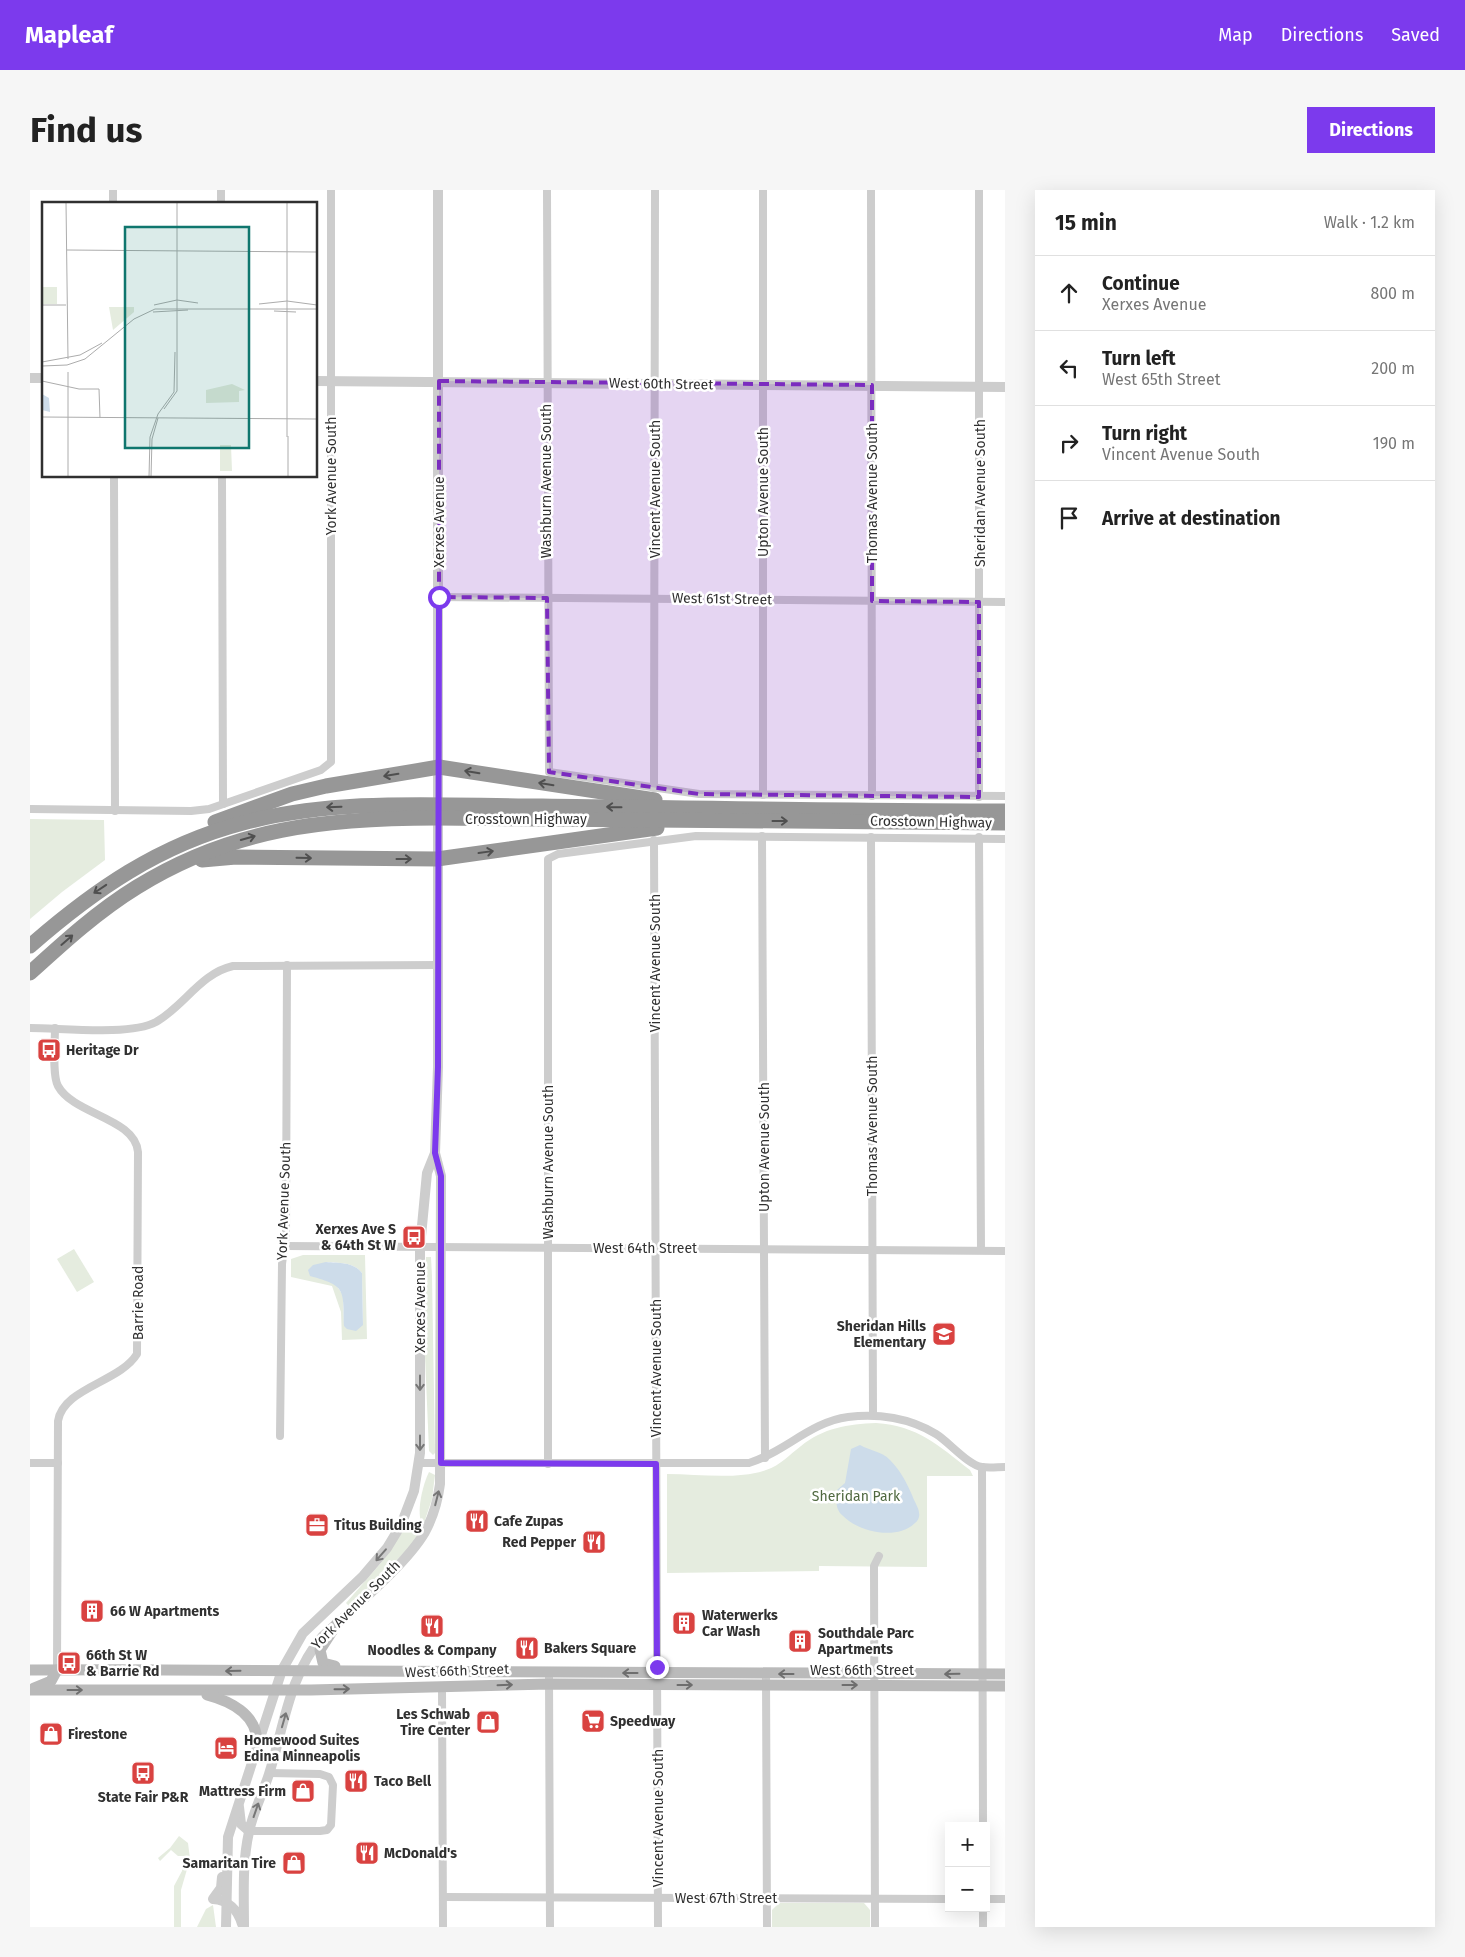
<!DOCTYPE html>
<html lang="en">
<head>
<meta charset="utf-8">
<style>
  :root { --surface:#fff; --page:#f6f6f6; --text:#222; --muted:#767676; --line:#e0e0e0; --accent:#7c3aed }
  body { margin:0; font-family:"Fira Sans",sans-serif; background:var(--page); color:var(--text) }
  .controls { position:absolute; right:15px; bottom:15px; display:grid; overflow:hidden; border-radius:0px; box-shadow:0 5px 20px #0002 }
  .controls button { width:45px; height:45px; display:grid; place-items:center; padding:0; border:0; border-bottom:1px solid var(--line); background:var(--surface); color:var(--text); font:25px sans-serif }
  .stop { position:absolute; width:15px; height:15px; margin:-11px; border:4px solid #7c3aed; border-radius:50%; background:#fff }
  .stop.end { background:#7c3aed; border-color:#fff; box-shadow:0 1px 5px #0008 }
  .list { margin:0; padding:0; list-style:none }
  h2 { display:flex; justify-content:space-between; align-items:center; height:65px; margin:0; padding:0 20px; font-size:21px }
  h2 small { font-size:16px; font-weight:400; color:var(--muted) }
  .list li { display:grid; grid-template-columns:32px 1fr auto; gap:15px; align-items:center; box-sizing:border-box; height:75px; padding:0 20px; border-top:1px solid var(--line) }
  .list b { display:block; font-size:19px; white-space:nowrap }
  .list p { margin:0; font-size:16px; white-space:nowrap; color:var(--muted) }
  .list em { font-size:16px; font-style:normal; color:var(--muted) }
  .icon { flex:none; width:28px; height:28px; fill:none; stroke:currentColor; stroke-width:2; stroke-linecap:round; stroke-linejoin:round }
  .map { position:relative; flex:none; width:975px; height:1737px; overflow:hidden; border-radius:0px }
  header { display:flex; align-items:center; gap:30px; box-sizing:border-box; height:70px; padding:0 25px; background:var(--accent); color:#fff }
  header strong { font-size:24px }
  nav { display:flex; gap:28px; margin-inline-start:auto; font-size:18px }
  .intro { display:flex; align-items:center; justify-content:space-between; box-sizing:border-box; height:120px; padding:0 30px }
  h1 { margin:0; font-size:35px }
  .button { padding:12px 22px; border-radius:0px; background:var(--accent); color:#fff; font-size:18px; font-weight:700 }
  main { display:flex; gap:30px; padding:0 30px }
  aside { flex:1; background:var(--surface); border-radius:0px; box-shadow:0 5px 20px #0002 }
  .map>svg:first-child { display:block }
  .green { fill:#e5ecdf; fill-rule:evenodd }
  .water { fill:#cddcea }
  .lines { fill:none; stroke-linecap:round; stroke-linejoin:round }
  .minor { stroke:#cdcdcd; stroke-width:8 }
  .tertiary { stroke:#cdcdcd; stroke-width:10 }
  .secondary { stroke:#bababa; stroke-width:11 }
  .motorway { stroke:#979797; stroke-width:15 }
  .oneway { stroke:#4f4f4f }
  .oneway2 { stroke:#777 }
  .oneway3 { stroke:#6e6e6e }
  .route { stroke:#7c3aed; stroke-width:6 }
  .marked { fill:#7b2cbf; fill-opacity:0.2; stroke:#7b2cbf; stroke-width:4; stroke-dasharray:10 6; stroke-linejoin:round }
  .labels { text-anchor:middle; dominant-baseline:central; stroke-width:5; stroke-linejoin:round; paint-order:stroke }
  .street-label { font-size:14px; fill:#303030; stroke:#fff }
  .poi-label { font-size:14px; font-weight:bold; fill:#303030; stroke:#fff; text-anchor:start }
  .park-label { font-size:14px; fill:#506940; stroke:#fff }
  .inset-road { fill:none; stroke:#acacac; stroke-width:1 }
  .view { fill:#0f766e; fill-opacity:0.15; stroke:#0f766e; stroke-width:2.5 }
  .inset-edge { fill:none; stroke:#303030; stroke-width:2.5 }
</style>
</head>
<body>
<header>
<strong>Mapleaf</strong>
<nav><a>Map</a><a>Directions</a><a>Saved</a></nav>
</header>
<div class="intro"><h1>Find us</h1><a class="button">Directions</a></div>
<main>
<div class="map">
<svg width="975" height="1737" viewBox="0 0 975 1737">
  <rect width="100%" height="100%" fill="#fff"/>
  <!-- green -->
  <g class="green">
    <path d="M0 629 74 630 75 670 32 702 0 729Z"/>
    <path d="M44 1059 64 1092 47 1102 27 1069Z"/>
    <path d="M273 1065H335L337 1149 312 1150 311 1122 302 1096 261 1087V1069ZM296 1072C309 1073 324 1072 332 1083L333 1135 314 1136 313 1105 304 1092Z"/>
    <path d="M396 1067H401L402 1086 405 1263 403 1265 399 1261 394 1142Z"/>
    <path d="M846 1233C888 1236 908 1255 940 1280L943 1286H897V1377L789 1376V1381L637 1383V1284C669 1284 706 1290 736 1280 751 1275 759 1265 771 1256 793 1238 818 1234 846 1233Z"/>
    <path d="M399 1282 405 1285 402 1309 393 1336C385 1324 393 1294 399 1282Z"/>
    <path d="M380 1331 388 1344 381 1356 319 1416 316 1413 350 1374Z"/>
    <path d="M149 1646 158 1653 160 1669 151 1700V1737H144V1696L152 1681 154 1666H148L141 1660 130 1671 128 1668 140 1658Z"/>
    <path d="M749 1713H834L840 1720V1737H742V1720Z"/>
    <path d="M183 1715 186 1737H167L176 1719Z"/>
  </g>
  <!-- water -->
  <g class="water">
    <path d="M296 1072C309 1073 324 1072 332 1083L333 1135 326 1141 317 1139 314 1136C313 1100 317 1096 280 1086L278 1080 283 1075Z"/>
    <path d="M830 1255C840 1261 852 1261 860 1270 870 1280 877 1293 882 1305 884 1311 889 1318 889 1323 890 1327 888 1331 885 1333 867 1351 828 1342 812 1325 805 1319 806 1308 807 1300L815 1293 821 1259Z"/>
  </g>
  <g class="lines">
    <!-- minor -->
    <g class="minor">
      <path d="M83 0V14"/>
      <path d="M191 0V14"/>
      <path d="M517 0 519 582 669 604 975 606"/>
      <path d="M841 0 842 606"/>
      <path d="M949 0V607"/>
      <path d="M84 286 85 621"/>
      <path d="M192 286 193 614"/>
      <path d="M409 407 975 412"/>
      <path d="M624 598 625 0"/>
      <path d="M733 605V0"/>
      <path d="M0 619 161 621 179 619 291 580 301 572V0"/>
      <path d="M732 646 735 1268"/>
      <path d="M841 647 843 1225"/>
      <path d="M949 647 951 1060"/>
      <path d="M624 650 628 1737"/>
      <path d="M0 838C32 838 100 846 126 832 154 816 171 783 203 776L408 775"/>
      <path d="M25 838C25 851 22 885 28 896 44 925 105 928 108 962L107 1164C90 1192 33 1198 28 1231L27 1480"/>
      <path d="M255 1056 975 1061"/>
      <path d="M250 1246 252 1074 256 1044 257 775"/>
      <path d="M0 1273H28"/>
      <path d="M390 1273H719C755 1262 780 1232 818 1227 848 1223 880 1228 906 1244 919 1252 938 1275 952 1277 959 1278 968 1277 975 1277"/>
      <path d="M518 1274V669L528 664 666 646 975 649"/>
      <path d="M952 1277 953 1636"/>
      <path d="M519 1483 520 1737"/>
      <path d="M736 1484 737 1737"/>
      <path d="M412 1497 413 1737"/>
      <path d="M219 1641H290L297 1640 301 1635 303 1595 299 1587 290 1584 239 1583"/>
      <path d="M413 1707 919 1709"/>
      <path d="M956 1709H975"/>
      <path d="M953 1718V1737"/>
      <path d="M845 1737 844 1376 849 1366"/>
    </g>
    <!-- tertiary -->
    <g class="tertiary">
      <path d="M0 188H14"/>
      <path d="M286 191 975 197"/>
      <path d="M209 1617 211 1634 219 1641"/>
      <path d="M192 1687 191 1698 183 1709C198 1710 208 1720 212 1734"/>
      <path d="M196 1737 198 1647 252 1480 273 1443 333 1386 357 1358 371 1335 384 1301 390 1263V1057L397 983 405 963"/>
      <path d="M214 1737C214 1706 212 1673 219 1642 223 1622 233 1603 239 1584 254 1537 259 1485 292 1447 322 1419 376 1375 395 1342 403 1327 408 1310 410 1294L411 986 405 963 408 877V0"/>
    </g>
    <!-- secondary -->
    <g class="secondary">
      <path d="M305 1476 293 1473 290 1460 308 1432"/>
      <path d="M0 1480C325 1479 650 1484 975 1484"/>
      <path d="M4 1498 21 1491 27 1480"/>
      <path d="M0 1500H281L519 1494 975 1496"/>
      <path d="M177 1505C200 1511 226 1524 227 1551"/>
    </g>
    <!-- motorway -->
    <g class="motorway">
      <path d="M185 632 262 604 296 596 409 577 625 610"/>
      <path d="M172 670 206 667 407 669 627 638"/>
      <path d="M0 756C64 700 129 655 213 633 310 607 413 616 512 616 666 618 821 621 975 621"/>
      <path d="M0 783C34 752 68 721 107 697 202 638 297 628 406 628L975 633"/>
    </g>
  </g>
  <!-- one-way arrows -->
  <defs><path id="oneway-shaft" d="M-6 0H5M1.5-3L5.5 0L1.5 3" fill="none" stroke-width="1.6" stroke-linecap="round" stroke-linejoin="round" transform="scale(1.25)"/></defs>
  <g class="oneway">
    <use href="#oneway-shaft" transform="translate(442 582) rotate(-171)"/>
    <use href="#oneway-shaft" transform="translate(361 585) rotate(171)"/>
    <use href="#oneway-shaft" transform="translate(516 594) rotate(-171)"/>
    <use href="#oneway-shaft" transform="translate(304 617) rotate(178)"/>
    <use href="#oneway-shaft" transform="translate(584 617) rotate(-179)"/>
    <use href="#oneway-shaft" transform="translate(750 631)"/>
    <use href="#oneway-shaft" transform="translate(218 648) rotate(-16)"/>
    <use href="#oneway-shaft" transform="translate(456 662) rotate(-8)"/>
    <use href="#oneway-shaft" transform="translate(274 668) rotate(1)"/>
    <use href="#oneway-shaft" transform="translate(374 669)"/>
    <use href="#oneway-shaft" transform="translate(70 699) rotate(146)"/>
    <use href="#oneway-shaft" transform="translate(37 750) rotate(-41)"/>
  </g>
  <g class="oneway2">
    <use href="#oneway-shaft" transform="translate(390 1193) rotate(90)"/>
    <use href="#oneway-shaft" transform="translate(390 1253) rotate(90)"/>
    <use href="#oneway-shaft" transform="translate(407 1308) rotate(-76)"/>
    <use href="#oneway-shaft" transform="translate(351 1365) rotate(131)"/>
    <use href="#oneway-shaft" transform="translate(254 1530) rotate(-74)"/>
    <use href="#oneway-shaft" transform="translate(226 1620) rotate(-71)"/>
  </g>
  <g class="oneway3">
    <use href="#oneway-shaft" transform="translate(203 1481) rotate(179)"/>
    <use href="#oneway-shaft" transform="translate(600 1483) rotate(-180)"/>
    <use href="#oneway-shaft" transform="translate(756 1484) rotate(-180)"/>
    <use href="#oneway-shaft" transform="translate(922 1484) rotate(179)"/>
    <use href="#oneway-shaft" transform="translate(475 1495) rotate(-2)"/>
    <use href="#oneway-shaft" transform="translate(655 1495)"/>
    <use href="#oneway-shaft" transform="translate(820 1495)"/>
    <use href="#oneway-shaft" transform="translate(312 1499) rotate(-1)"/>
    <use href="#oneway-shaft" transform="translate(45 1500)"/>
  </g>
  <g class="lines">
    <!-- route -->
    <path class="route" d="M409 407 408 877 405 963 411 986V1273L626 1274 627 1477"/>
  </g>
  <!-- marked area -->
  <path class="marked" d="M409 191 842 195V411L949 412V607L669 604 519 582 517 408 409 407Z"/>
  <!-- icons -->
  <defs>
    <g id="bus-square" transform="scale(1.25)"><rect x="-9" y="-9" width="18" height="18" rx="4" fill="#d94240" stroke="#fff"/><path d="M-5-6H5V4H4V6H2V4H-2V6H-4V4H-5ZM-3.5-4V0h7V-4ZM-3.5 1.2v1.5H-2V1.2ZM2 1.2v1.5H3.5V1.2Z" fill="#fff"/></g>
    <g id="school-square" transform="scale(1.25)"><rect x="-9" y="-9" width="18" height="18" rx="4" fill="#d94240" stroke="#fff"/><path d="M0-5L7-2L0 1L-7-2ZM-4 1L0 2.5L4 1V4Q0 6-4 4Z" fill="#fff"/></g>
    <g id="restaurant-square" transform="scale(1.25)"><rect x="-9" y="-9" width="18" height="18" rx="4" fill="#d94240" stroke="#fff"/><path d="M-5-6h1v4h1v-4h1v4h1v-4h1v5L-1.5 .5V6h-2V.5L-5-1ZM5-6V6H3V1.5H1.5Q1.5-4 5-6Z" fill="#fff"/></g>
    <g id="office-square" transform="scale(1.25)"><rect x="-9" y="-9" width="18" height="18" rx="4" fill="#d94240" stroke="#fff"/><path d="M-6-3h4V-5.5h4V-3h4V5H-6ZM-1-4.5V-3h2v-1.5ZM-6 0V1H6V0Z" fill="#fff"/></g>
    <g id="building-square" transform="scale(1.25)"><rect x="-9" y="-9" width="18" height="18" rx="4" fill="#d94240" stroke="#fff"/><path d="M-4-6H4V6H1V3H-1V6H-4ZM-2.5-4.3h1.7v1.8h-1.7ZM.8-4.3h1.7v1.8H.8ZM-2.5-1h1.7V.8h-1.7ZM.8-1h1.7V.8H.8Z" fill="#fff"/></g>
    <g id="supermarket-square" transform="scale(1.25)"><rect x="-9" y="-9" width="18" height="18" rx="4" fill="#d94240" stroke="#fff"/><path d="M-6-5.5h2.5l.6 2H6L4.5 2H-2.5L-4.4-4H-6ZM-1.5 3.2a1.3 1.3 0 1 0 .1 0ZM3 3.2a1.3 1.3 0 1 0 .1 0Z" fill="#fff"/></g>
    <g id="shop-square" transform="scale(1.25)"><rect x="-9" y="-9" width="18" height="18" rx="4" fill="#d94240" stroke="#fff"/><path d="M-5-2.5h2.3a2.7 3.5 0 0 1 5.4 0H5L5.5 6h-11ZM-1.5-2.5h3a1.5 2.3 0 0 0-3 0Z" fill="#fff"/></g>
    <g id="hotel-square" transform="scale(1.25)"><rect x="-9" y="-9" width="18" height="18" rx="4" fill="#d94240" stroke="#fff"/><path d="M-6-4.5h1.5V1H6V5H4.5V3h-9V5H-6ZM-4 0a1.8 1.8 0 1 1 3.6 0ZM.5 0V-2.5h3Q6-2.5 6 0Z" fill="#fff"/></g>
  </defs>
  <g fill-rule="evenodd">
    <use href="#bus-square" x="19" y="860"/>
    <use href="#bus-square" x="384" y="1047"/>
    <use href="#school-square" x="914" y="1144"/>
    <use href="#restaurant-square" x="447" y="1331"/>
    <use href="#office-square" x="287" y="1335"/>
    <use href="#restaurant-square" x="564" y="1352"/>
    <use href="#building-square" x="62" y="1421"/>
    <use href="#building-square" x="654" y="1433"/>
    <use href="#restaurant-square" x="402" y="1436"/>
    <use href="#building-square" x="770" y="1451"/>
    <use href="#restaurant-square" x="497" y="1458"/>
    <use href="#bus-square" x="39" y="1473"/>
    <use href="#supermarket-square" x="563" y="1531"/>
    <use href="#shop-square" x="458" y="1532"/>
    <use href="#shop-square" x="21" y="1544"/>
    <use href="#hotel-square" x="196" y="1558"/>
    <use href="#bus-square" x="113" y="1583"/>
    <use href="#restaurant-square" x="326" y="1591"/>
    <use href="#shop-square" x="273" y="1601"/>
    <use href="#restaurant-square" x="337" y="1663"/>
    <use href="#shop-square" x="264" y="1673"/>
  </g>
  <g class="labels">
    <!-- street labels -->
    <g class="street-label">
      <text transform="translate(631 194) rotate(1)">West 60th Street</text>
      <text transform="translate(301 286) rotate(-90)">York Avenue South</text>
      <text transform="translate(516 291) rotate(-90)">Washburn Avenue South</text>
      <text transform="translate(625 299) rotate(-90)">Vincent Avenue South</text>
      <text transform="translate(733 302) rotate(-90)">Upton Avenue South</text>
      <text transform="translate(842 303) rotate(-90)">Thomas Avenue South</text>
      <text transform="translate(950 303) rotate(-90)">Sheridan Avenue South</text>
      <text transform="translate(409 332) rotate(-90)">Xerxes Avenue</text>
      <text transform="translate(692 409) rotate(1)">West 61st Street</text>
      <text x="496" y="629">Crosstown Highway</text>
      <text transform="translate(901 632) rotate(1)">Crosstown Highway</text>
      <text transform="translate(625 773) rotate(-90)">Vincent Avenue South</text>
      <text transform="translate(842 936) rotate(-90)">Thomas Avenue South</text>
      <text transform="translate(734 957) rotate(-90)">Upton Avenue South</text>
      <text transform="translate(518 972) rotate(-90)">Washburn Avenue South</text>
      <text transform="translate(254 1011) rotate(-88)">York Avenue South</text>
      <text x="615" y="1058">West 64th Street</text>
      <text transform="translate(108 1113) rotate(-90)">Barrie Road</text>
      <text transform="translate(390 1117) rotate(-90)">Xerxes Avenue</text>
      <text transform="translate(626 1178) rotate(-90)">Vincent Avenue South</text>
      <text transform="translate(326 1415) rotate(-45)">York Avenue South</text>
      <text x="832" y="1480">West 66th Street</text>
      <text transform="translate(427 1481) rotate(-2)">West 66th Street</text>
      <text transform="translate(628 1628) rotate(-90)">Vincent Avenue South</text>
      <text x="696" y="1708">West 67th Street</text>
    </g>
    <!-- poi labels -->
    <g class="poi-label">
      <text x="36" y="860">Heritage Dr</text>
      <text x="366" y="1039" text-anchor="end">Xerxes Ave S<tspan x="366" dy="16">&amp; 64th St W</tspan></text>
      <text x="896" y="1136" text-anchor="end">Sheridan Hills<tspan x="896" dy="16">Elementary</tspan></text>
      <text x="464" y="1331">Cafe Zupas</text>
      <text x="304" y="1335">Titus Building</text>
      <text x="546" y="1352" text-anchor="end">Red Pepper</text>
      <text x="80" y="1421">66 W Apartments</text>
      <text x="672" y="1425">Waterwerks<tspan x="672" dy="16">Car Wash</tspan></text>
      <text x="788" y="1443">Southdale Parc<tspan x="788" dy="16">Apartments</tspan></text>
      <text x="514" y="1458">Bakers Square</text>
      <text x="402" y="1460" text-anchor="middle">Noodles &amp; Company</text>
      <text x="56" y="1465">66th St W<tspan x="56" dy="16">&amp; Barrie Rd</tspan></text>
      <text x="440" y="1524" text-anchor="end">Les Schwab<tspan x="440" dy="16">Tire Center</tspan></text>
      <text x="580" y="1531">Speedway</text>
      <text x="38" y="1544">Firestone</text>
      <text x="214" y="1550">Homewood Suites<tspan x="214" dy="16">Edina Minneapolis</tspan></text>
      <text x="344" y="1591">Taco Bell</text>
      <text x="256" y="1601" text-anchor="end">Mattress Firm</text>
      <text x="113" y="1607" text-anchor="middle">State Fair P&amp;R</text>
      <text x="354" y="1663">McDonald's</text>
      <text x="246" y="1673" text-anchor="end">Samaritan Tire</text>
    </g>
    <!-- park labels -->
    <g class="park-label">
      <text x="826" y="1306">Sheridan Park</text>
    </g>
  </g>
  <!-- overview -->
  <g transform="translate(12 12)">
    <rect width="275" height="275" fill="#fff"/>
    <path d="M0 85H15V102H0ZM67 105H92V110L71 128ZM190 182 203 188 197 189V200L164 201V188ZM189 243 190 269H178V243Z" fill="#e5ecdf"/>
    <path d="M0 192 7 196 8 210 0 208Z" fill="#cddcea"/>
    <path class="inset-road" d="M24 0 26 157M245 0V235M25 48 275 50M217 102 245 99 275 103M0 103H24M112 103 135 98 156 101M232 109 254 110M111 110 146 108M0 160 38 153 60 141M0 164 25 163 43 157 92 117 113 107H275M26 170V275M0 179 37 187H57L58 216M122 207 135 189V0M0 215 275 217M107 275 108 235 116 212 132 190 133 150M109 275 110 237 116 216M246 275V234"/>
    <path class="view" d="M83 25H207V246H83Z"/>
    <rect width="275" height="275" class="inset-edge"/>
  </g>
</svg>
<div class="controls">
<button>+</button>
<button>−</button>
</div>
<div class="stop" style="left:409px;top:407px"></div>
<div class="stop end" style="left:627px;top:1477px"></div>
</div>
<aside>
<h2>15 min<small>Walk · 1.2 km</small></h2>
<ul class="list">
<li><svg class="icon" aria-label="ahead" viewBox="0 0 24 24"><path d="M12 20V5M6 11l6-6 6 6"/></svg><div><b>Continue</b><p>Xerxes Avenue</p></div><em>800 m</em></li>
<li><svg class="icon" aria-label="left" viewBox="0 0 24 24"><path d="M17 20v-9H6M10 6l-5 5 5 5"/></svg><div><b>Turn left</b><p>West 65th Street</p></div><em>200 m</em></li>
<li><svg class="icon" aria-label="right" viewBox="0 0 24 24"><path d="M7 20v-9h11M14 6l5 5-5 5"/></svg><div><b>Turn right</b><p>Vincent Avenue South</p></div><em>190 m</em></li>
<li><svg class="icon" aria-label="arrive" viewBox="0 0 24 24"><path d="M6 21V4h12l-3 4 3 4H6"/></svg><div><b>Arrive at destination</b></div></li>
</ul>
</aside>
</main>
</body>
</html>
